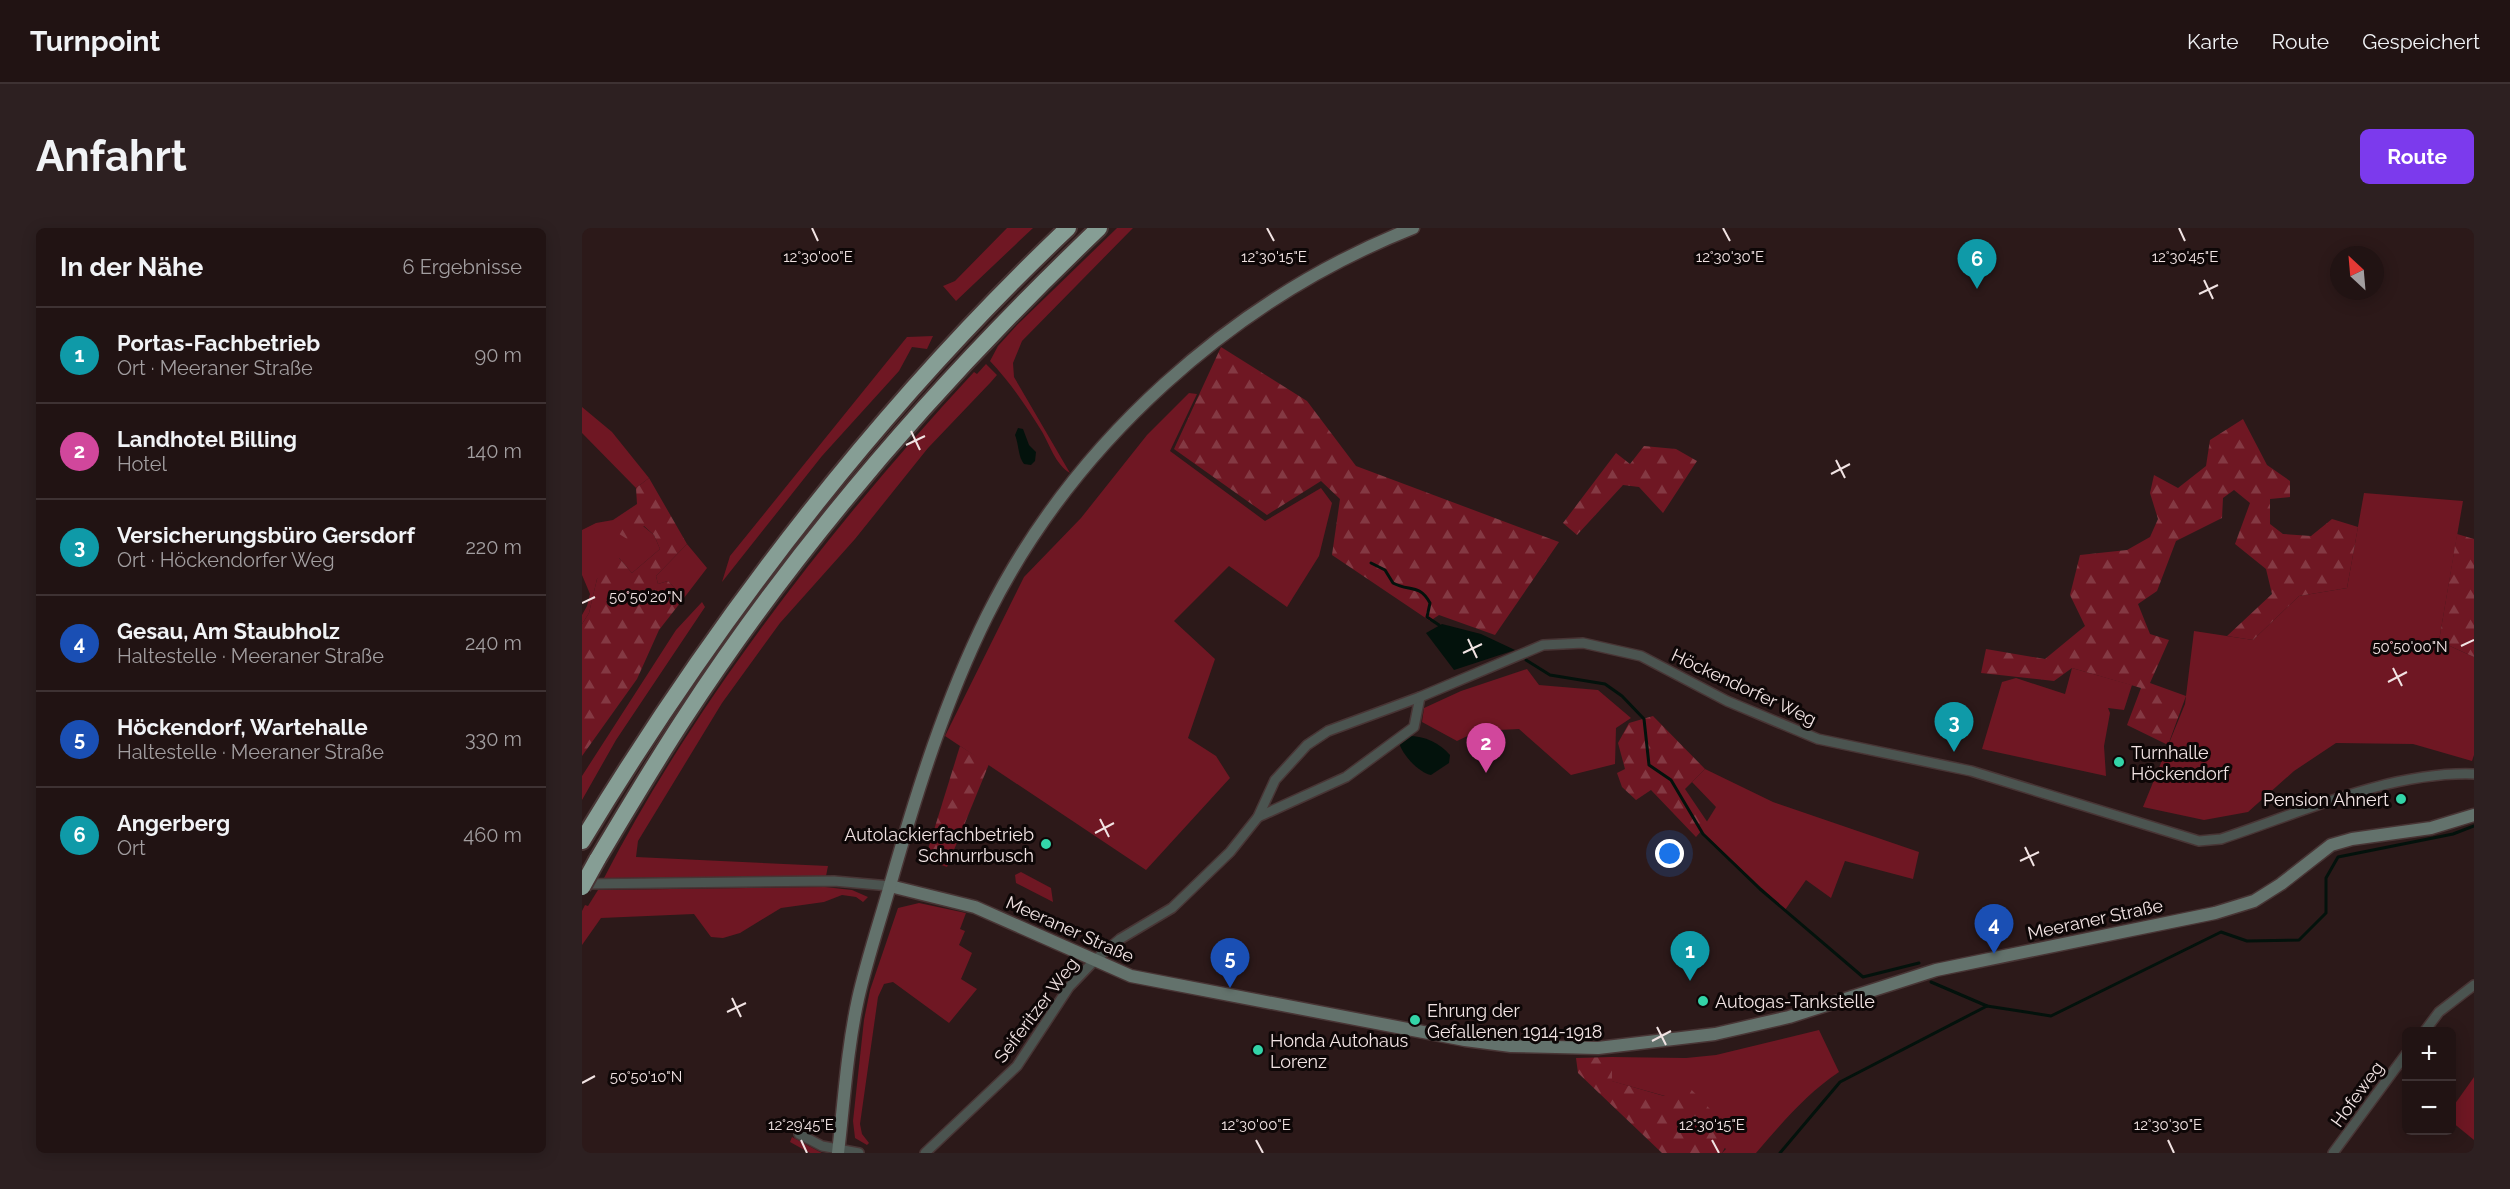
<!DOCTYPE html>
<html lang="de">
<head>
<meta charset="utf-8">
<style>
  :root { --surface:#211313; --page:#2d2021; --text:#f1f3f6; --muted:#a29ea0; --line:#3e3233; --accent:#7c3aed }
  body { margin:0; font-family:Raleway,sans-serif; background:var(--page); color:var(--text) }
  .controls { position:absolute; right:18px; bottom:18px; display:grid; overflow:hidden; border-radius:9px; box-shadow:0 3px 15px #0003 }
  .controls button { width:54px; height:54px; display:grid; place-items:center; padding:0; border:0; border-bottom:2px solid var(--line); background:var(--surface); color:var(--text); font:30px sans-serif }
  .compass { position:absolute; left:1748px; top:18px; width:54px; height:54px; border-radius:50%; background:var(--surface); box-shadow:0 3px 15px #0003; rotate:334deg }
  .you { position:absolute; left:1088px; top:626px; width:21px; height:21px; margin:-15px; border:4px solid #fff; border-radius:50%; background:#1a73e8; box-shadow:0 0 0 9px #1a73e833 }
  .badge { display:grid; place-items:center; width:39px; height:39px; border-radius:50%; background:var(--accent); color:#fff; font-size:20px; font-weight:700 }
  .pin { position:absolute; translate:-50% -50px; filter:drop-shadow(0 2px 3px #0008) }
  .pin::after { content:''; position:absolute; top:32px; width:21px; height:18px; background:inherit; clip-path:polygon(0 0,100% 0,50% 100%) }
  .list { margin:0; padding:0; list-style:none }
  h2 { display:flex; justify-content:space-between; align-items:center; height:78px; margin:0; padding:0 24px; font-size:26px }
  h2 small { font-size:20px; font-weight:400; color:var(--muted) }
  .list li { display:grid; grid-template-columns:39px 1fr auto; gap:18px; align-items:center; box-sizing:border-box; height:96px; padding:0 24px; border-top:2px solid var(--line) }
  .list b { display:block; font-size:22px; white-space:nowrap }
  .list p { margin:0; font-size:20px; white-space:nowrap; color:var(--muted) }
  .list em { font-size:20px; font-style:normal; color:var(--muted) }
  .map { position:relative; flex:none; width:1892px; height:925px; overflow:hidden; border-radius:9px }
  header { display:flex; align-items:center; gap:36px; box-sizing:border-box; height:84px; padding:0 30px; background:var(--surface); border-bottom:2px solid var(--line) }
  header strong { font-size:28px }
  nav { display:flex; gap:33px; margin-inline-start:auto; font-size:21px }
  .intro { display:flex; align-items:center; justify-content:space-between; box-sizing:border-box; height:144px; padding:0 36px }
  h1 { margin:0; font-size:42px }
  .button { padding:15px 27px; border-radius:9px; background:var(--accent); color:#fff; font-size:21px; font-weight:700 }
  main { display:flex; gap:36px; padding:0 36px }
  aside { flex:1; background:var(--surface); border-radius:9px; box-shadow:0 3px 15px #0003 }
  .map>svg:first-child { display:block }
  .green { fill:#6f1723 }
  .forest { fill:url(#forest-firs) }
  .water { fill:#03120c }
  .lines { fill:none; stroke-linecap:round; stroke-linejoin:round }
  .stream { stroke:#03120c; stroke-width:3 }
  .street-casing { stroke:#483535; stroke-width:12 }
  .secondary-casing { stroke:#483535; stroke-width:15 }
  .highway-casing { stroke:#483535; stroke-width:20 }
  .street { stroke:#4b5450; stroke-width:9 }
  .secondary { stroke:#63726c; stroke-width:12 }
  .highway { stroke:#869e95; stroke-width:16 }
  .highway-bridge-casing { stroke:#483535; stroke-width:20; stroke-linecap:butt }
  .highway-bridge { stroke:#869e95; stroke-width:16 }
  .ticks { fill:none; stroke:#f1e3e3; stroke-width:2 }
  .poi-dot { fill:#33d4a8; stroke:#0e0707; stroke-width:2 }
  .labels { text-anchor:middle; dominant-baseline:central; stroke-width:6; stroke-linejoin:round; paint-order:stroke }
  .street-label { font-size:18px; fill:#f1e3e3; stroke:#0e0707 }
  .poi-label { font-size:18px; fill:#f1e3e3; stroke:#0e0707; text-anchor:start }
  .ticks-label { font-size:15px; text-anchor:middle; fill:#f1e3e3; stroke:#0e0707; stroke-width:6; stroke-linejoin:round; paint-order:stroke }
</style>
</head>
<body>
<header>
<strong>Turnpoint</strong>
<nav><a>Karte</a><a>Route</a><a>Gespeichert</a></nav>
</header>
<div class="intro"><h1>Anfahrt</h1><a class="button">Route</a></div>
<main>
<aside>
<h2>In der Nähe<small>6 Ergebnisse</small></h2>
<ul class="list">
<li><span class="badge" style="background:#0f9aa8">1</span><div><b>Portas-Fachbetrieb</b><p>Ort · Meeraner Straße</p></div><em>90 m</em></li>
<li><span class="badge" style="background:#d1479c">2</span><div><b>Landhotel Billing</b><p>Hotel</p></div><em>140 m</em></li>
<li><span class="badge" style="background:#0f9aa8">3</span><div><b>Versicherungsbüro Gersdorf</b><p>Ort · Höckendorfer Weg</p></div><em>220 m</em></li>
<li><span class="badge" style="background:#1a4fb4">4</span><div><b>Gesau, Am Staubholz</b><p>Haltestelle · Meeraner Straße</p></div><em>240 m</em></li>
<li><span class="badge" style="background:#1a4fb4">5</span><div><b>Höckendorf, Wartehalle</b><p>Haltestelle · Meeraner Straße</p></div><em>330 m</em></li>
<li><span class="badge" style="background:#0f9aa8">6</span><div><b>Angerberg</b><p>Ort</p></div><em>460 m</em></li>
</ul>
</aside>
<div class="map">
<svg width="1892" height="925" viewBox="0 0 1892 925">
  <defs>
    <pattern id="forest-firs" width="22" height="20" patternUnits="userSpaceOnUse" patternTransform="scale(1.5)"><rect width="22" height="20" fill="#6f1723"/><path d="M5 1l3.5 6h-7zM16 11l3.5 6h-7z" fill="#843943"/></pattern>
  </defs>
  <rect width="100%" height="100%" fill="#2c1919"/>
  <!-- green -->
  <g class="green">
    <path d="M425 0H451L374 73 361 58 373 53Z"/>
    <path d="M535 0H551L440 113 431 135 432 149 488 245C473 236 468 217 459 202 444 178 428 154 408 133L416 118 435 97Z"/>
    <path d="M351 108 345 121 330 119 317 143 240 228 140 354 148 328 325 109Z"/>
    <path d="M404 136 415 147 408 155 346 220 273 311 198 395 140 475 56 613 54 629 246 638 244 648 22 650C115 470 253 294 392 144L395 146Z"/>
    <path d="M607 165 615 166 588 223 683 293 739 260 750 275 737 328 705 379 647 338 592 393 633 431 606 510 634 528 648 550 564 642 363 508 442 349 499 290 565 207Z"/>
    <path d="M0 179 30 204 67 250 54 260 0 205Z"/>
    <path d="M1782 265 1881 273 1857 413 1892 429V527L1890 533 1831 516 1754 515 1712 543 1666 584 1622 592 1561 579 1603 476 1612 403 1671 412 1717 368 1765 360Z"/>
    <path d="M31 292V302L61 298 72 307 78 321 50 345 37 330 15 351 7 385 0 396V387L5 378 8 366 0 347V302L14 295Z"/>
    <path d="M105 316 125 340 102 370 86 353 76 356 74 348Z"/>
    <path d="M120 374 123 379 34 512 0 572V548L94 402Z"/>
    <path d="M1490 440 1550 457 1542 482 1526 480 1528 485 1522 518 1524 548 1400 521 1420 454 1434 450 1483 466Z"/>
    <path d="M945 441 957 457 1016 462 1049 490 1034 500 1033 536 989 547 937 501 896 503 875 513 840 494 842 480 879 463Z"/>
    <path d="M1123 541 1191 574 1337 624 1331 651 1263 633 1249 670 1224 652 1203 682 1119 603 1134 579 1110 554Z"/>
    <path d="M439 644 469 660 471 674 434 655 433 647Z"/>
    <path d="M243 659 270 662 286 669 281 674 274 669 260 667 242 674 199 680 158 705 141 710 129 709 112 686 19 690 0 717V683L3 677 6 678 16 662Z"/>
    <path d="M337 675 384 685 378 701 383 703 377 717 390 725 379 751 395 761 367 795 311 754 302 756 296 769 278 896 280 906 287 915 285 917 273 910 271 893 282 792 288 762 316 680Z"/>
    <path d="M1237 802 1257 844C1224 866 1200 895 1174 925H1140L1144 921 1083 868 1029 853 1030 829 1104 830 1134 827Z"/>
    <path d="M1892 849V912L1870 894V880Z"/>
    <path d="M210 909 240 925H228L208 914Z"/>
  </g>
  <!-- forest -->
  <g class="forest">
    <path d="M639 119 725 173 774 238 977 314 913 407 857 387 848 393 750 327 758 271 739 253 685 287 592 221Z"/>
    <path d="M1661 191 1685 237 1708 253V269L1688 271V296L1701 306 1729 308 1750 291 1776 299 1765 360 1717 368 1671 412 1645 408 1690 366 1684 341 1653 316 1668 275 1652 262 1641 270 1640 290 1594 313 1575 363 1556 376 1568 406 1587 412 1568 455 1604 468 1586 517 1545 497 1559 460 1490 440 1472 453 1399 445 1404 421 1463 431 1503 398 1488 367 1498 327 1545 322 1568 309 1576 291 1568 265 1572 247 1596 260 1624 238 1628 212Z"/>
    <path d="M1062 218 1094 221 1115 233 1081 285 1057 259 1041 257 995 307 981 295 1034 225 1048 236Z"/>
    <path d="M67 250 105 316 74 348 76 356 86 353 102 370 77 402 55 451 0 528V396L7 385 15 351 27 329 37 330 50 345 78 321 72 307 62 298 45 311 31 302V292L55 276 54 260Z"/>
    <path d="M1875 306 1892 311V429L1857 413Z"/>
    <path d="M1071 488 1123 541 1103 561 1126 595 1114 609 1069 562 1054 572 1040 559 1035 545 1043 541 1036 515 1047 495Z"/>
    <path d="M378 518 407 536 365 639 343 631Z"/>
    <path d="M1030 829V853L1082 868 1104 856 1151 905 1140 925H1080L996 845 994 830Z"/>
  </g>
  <!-- water -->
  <g class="water">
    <path d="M436 200 441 201 447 217 454 224 453 233 449 237 442 236C436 229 437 217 433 207Z"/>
    <path d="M860 396 899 406 933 422 872 442 844 405Z"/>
    <path d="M823 508C841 507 857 514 868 527L867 535 849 547C837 545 818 525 817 513Z"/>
  </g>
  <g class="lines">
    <!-- stream -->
    <g class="stream">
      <path d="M789 335 803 342 811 355C827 364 837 355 848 375L845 389 857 397"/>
      <path d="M944 432 968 447 1023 456 1040 468 1062 491 1067 537 1089 552 1121 606 1178 661 1281 749 1337 735"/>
      <path d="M1349 754 1405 778"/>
      <path d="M1198 925 1258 854 1405 778 1469 788 1639 704 1665 713 1717 712 1744 685V650L1756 629 1871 606 1892 598"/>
    </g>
    <!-- street casing -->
    <g class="street-casing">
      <g id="street">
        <path d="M676 589 764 549 832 499 838 469"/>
        <path d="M0 656 252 653 308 658"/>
        <path d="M1842 804 1857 784 1892 757"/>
        <path d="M217 906 240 918 277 925"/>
        <path d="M343 925 435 838 487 759 513 732 538 711 590 680 648 624 676 589 693 552 725 517 746 503 838 469 961 417 1001 415 1059 428 1145 473 1236 511 1389 543 1617 613 1639 611C1718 585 1809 543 1892 546"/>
        <path d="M1751 925 1824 826"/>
      </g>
    </g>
    <!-- secondary casing -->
    <g class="secondary-casing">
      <g id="secondary">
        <path d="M308 658 393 679 549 748 883 812 929 818 1016 820 1133 806 1207 789 1354 742 1633 685 1672 673 1699 656 1749 617 1770 611 1849 600 1892 587"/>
        <path d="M256 925C262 873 265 822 276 771 285 731 298 693 309 654 335 563 363 473 405 388 491 215 651 71 831 0"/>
      </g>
    </g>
    <!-- highway casing -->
    <g class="highway-casing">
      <g id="highway">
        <path d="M0 613C136 389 295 181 486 0"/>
        <path d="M15 632C43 585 71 538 101 492 218 312 362 148 517 0"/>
      </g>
    </g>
    <!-- street -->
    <use href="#street" class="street"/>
    <!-- secondary -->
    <use href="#secondary" class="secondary"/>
    <!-- highway -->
    <use href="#highway" class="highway"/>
    <!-- highway-bridge casing -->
    <g class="highway-bridge-casing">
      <path id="highway-bridge" d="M0 659 15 632"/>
    </g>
    <!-- highway-bridge -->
    <use href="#highway-bridge" class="highway-bridge"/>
  </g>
  <!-- ticks -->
  <path class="ticks" d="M230 0 236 13M685 0 692 13M1141 0 1148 13M1597 0 1603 13M1622 52 1631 71M1617 66 1636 57M329 203 338 222M324 217 343 208M1254 232 1263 250M1249 246 1268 236M0 375 13 369M886 411 895 430M1879 418 1892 412M881 425 900 416M1811 440 1820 458M1806 454 1825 444M518 591 527 609M513 605 532 595M1443 619 1452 638M1438 633 1457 624M150 770 159 789M145 784 164 775M1075 799 1084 817M1070 813 1089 803M0 855 13 848M219 912 225 925M674 912 681 925M1130 912 1137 925M1586 912 1592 925"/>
  <!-- markers -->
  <g class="poi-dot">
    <circle cx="1537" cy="534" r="6"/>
    <circle cx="1819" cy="571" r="6"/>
    <circle cx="464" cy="616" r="6"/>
    <circle cx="1121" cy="773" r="6"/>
    <circle cx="833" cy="792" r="6"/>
    <circle cx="676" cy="822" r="6"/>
  </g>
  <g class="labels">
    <!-- street labels -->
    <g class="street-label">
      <text transform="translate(1162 459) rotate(25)">Höckendorfer Weg</text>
      <text transform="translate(1513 691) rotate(-12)">Meeraner Straße</text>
      <text transform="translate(488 701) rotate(24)">Meeraner Straße</text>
      <text transform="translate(454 782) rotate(-53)">Seiferitzer Weg</text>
      <text transform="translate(1775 866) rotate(-54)">Hofeweg</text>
    </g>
    <!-- poi labels -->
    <g class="poi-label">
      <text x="1549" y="524">Turnhalle<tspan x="1549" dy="21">Höckendorf</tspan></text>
      <text x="1807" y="571" text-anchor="end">Pension Ahnert</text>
      <text x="452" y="606" text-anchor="end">Autolackierfachbetrieb<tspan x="452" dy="21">Schnurrbusch</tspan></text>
      <text x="1133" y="773">Autogas-Tankstelle</text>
      <text x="845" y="782">Ehrung der<tspan x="845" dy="21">Gefallenen 1914-1918</tspan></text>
      <text x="688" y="812">Honda Autohaus<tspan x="688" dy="21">Lorenz</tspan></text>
    </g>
  </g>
  <g class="ticks-label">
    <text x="236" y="34">12°30'00"E</text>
    <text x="692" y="34">12°30'15"E</text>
    <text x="1148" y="34">12°30'30"E</text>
    <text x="1603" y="34">12°30'45"E</text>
    <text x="64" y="374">50°50'20"N</text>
    <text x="1828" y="424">50°50'00"N</text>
    <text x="64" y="854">50°50'10"N</text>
    <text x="219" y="902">12°29'45"E</text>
    <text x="674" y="902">12°30'00"E</text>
    <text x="1130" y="902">12°30'15"E</text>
    <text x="1586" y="902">12°30'30"E</text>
  </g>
</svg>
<div class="controls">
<button>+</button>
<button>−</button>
</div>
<svg class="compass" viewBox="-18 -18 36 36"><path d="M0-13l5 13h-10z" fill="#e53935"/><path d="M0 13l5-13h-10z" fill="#a29ea0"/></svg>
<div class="you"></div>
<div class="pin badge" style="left:1108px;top:753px;background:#0f9aa8">1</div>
<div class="pin badge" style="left:904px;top:545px;background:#d1479c">2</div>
<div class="pin badge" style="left:1372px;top:524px;background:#0f9aa8">3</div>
<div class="pin badge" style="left:1412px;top:726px;background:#1a4fb4">4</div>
<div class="pin badge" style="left:648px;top:760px;background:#1a4fb4">5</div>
<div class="pin badge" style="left:1395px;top:61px;background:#0f9aa8">6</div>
</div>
</main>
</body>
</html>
